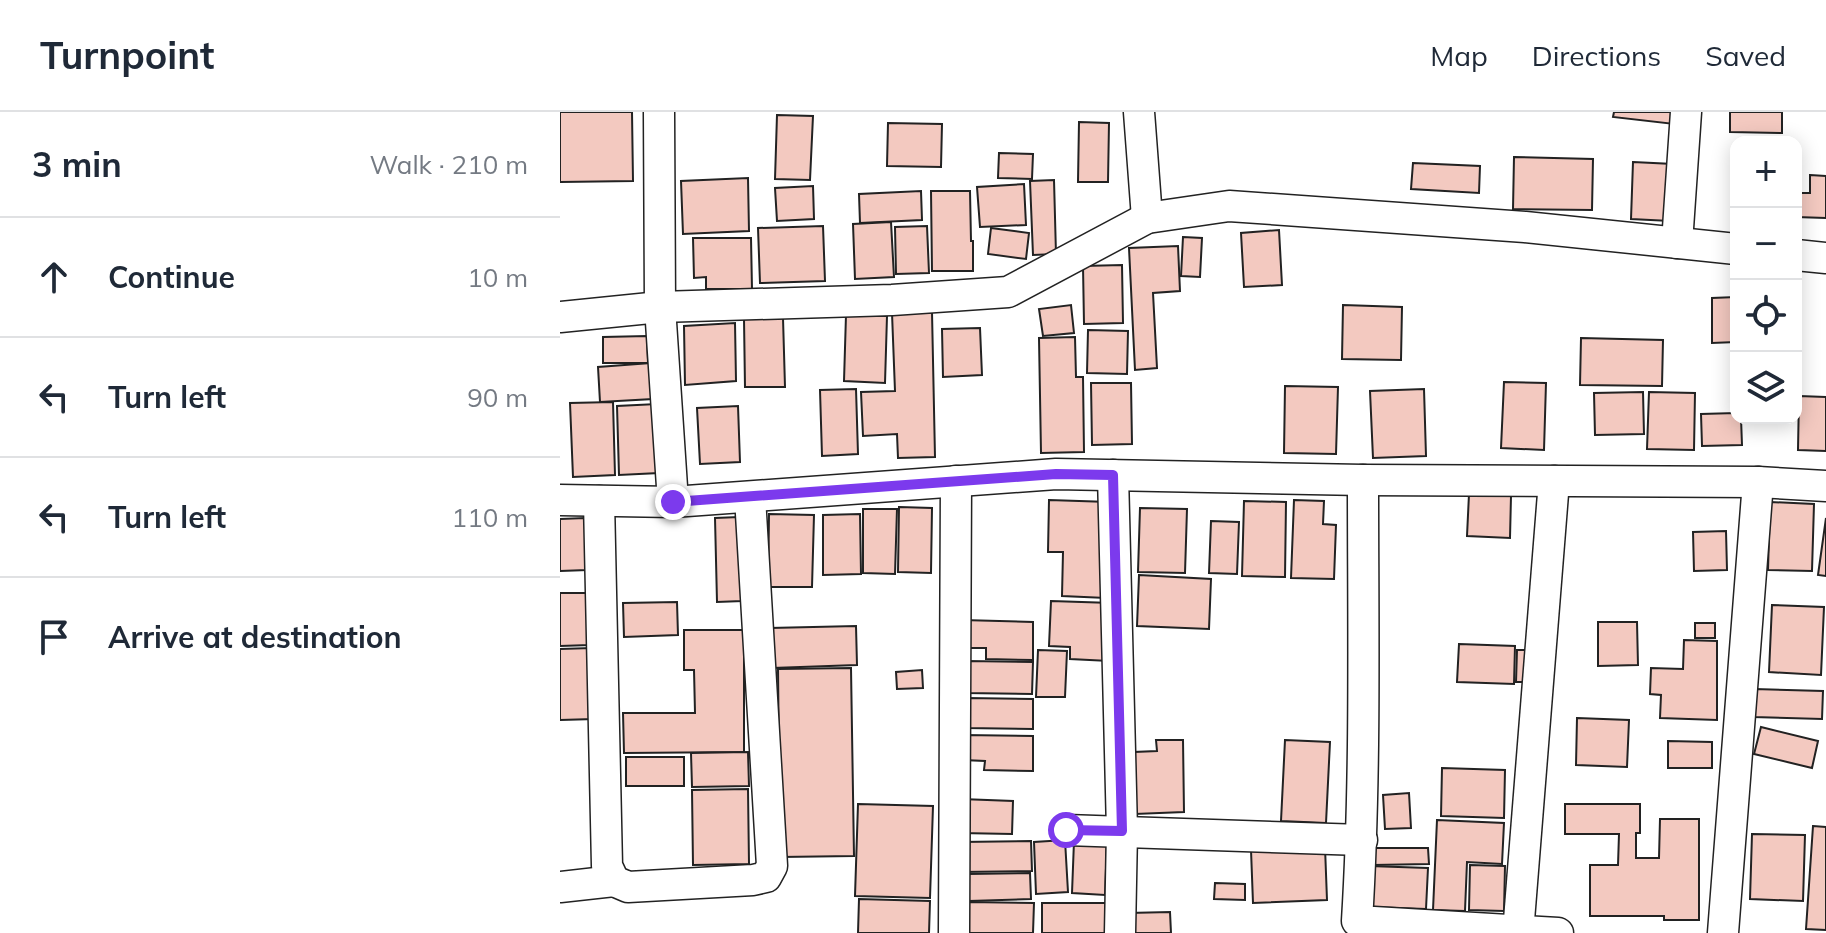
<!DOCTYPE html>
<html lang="en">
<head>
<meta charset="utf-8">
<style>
  :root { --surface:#fff; --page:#f2f2f3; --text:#1f2937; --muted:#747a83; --line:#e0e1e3 }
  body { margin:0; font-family:Mulish,sans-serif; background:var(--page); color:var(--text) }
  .controls { position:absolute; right:24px; top:24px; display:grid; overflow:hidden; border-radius:16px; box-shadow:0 4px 20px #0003 }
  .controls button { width:72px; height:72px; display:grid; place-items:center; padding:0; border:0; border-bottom:2px solid var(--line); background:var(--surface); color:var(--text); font:40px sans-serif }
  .stop { position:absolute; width:24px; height:24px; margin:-18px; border:6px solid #7c3aed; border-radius:50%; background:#fff }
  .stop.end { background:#7c3aed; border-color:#fff; box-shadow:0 2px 8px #0008 }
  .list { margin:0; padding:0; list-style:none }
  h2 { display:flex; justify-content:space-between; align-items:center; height:104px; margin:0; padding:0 32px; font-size:34px }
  h2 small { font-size:26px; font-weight:400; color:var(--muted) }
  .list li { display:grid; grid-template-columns:52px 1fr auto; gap:24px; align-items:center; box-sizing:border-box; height:120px; padding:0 32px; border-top:2px solid var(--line) }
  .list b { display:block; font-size:30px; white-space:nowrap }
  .list em { font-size:26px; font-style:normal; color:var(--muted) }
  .icon { flex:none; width:44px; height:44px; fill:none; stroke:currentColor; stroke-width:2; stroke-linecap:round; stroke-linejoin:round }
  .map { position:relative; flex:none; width:1266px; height:821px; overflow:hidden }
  header { display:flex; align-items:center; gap:48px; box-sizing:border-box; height:112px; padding:0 40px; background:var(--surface); border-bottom:2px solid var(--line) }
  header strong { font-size:38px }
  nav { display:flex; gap:44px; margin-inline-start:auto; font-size:28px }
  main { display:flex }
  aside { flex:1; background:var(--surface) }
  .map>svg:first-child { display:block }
  .building { fill:#f3c9c0; stroke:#222; stroke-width:2 }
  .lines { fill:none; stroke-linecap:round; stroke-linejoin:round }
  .minor-casing { stroke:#222; stroke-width:33 }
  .minor { stroke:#fff; stroke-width:30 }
  .route { stroke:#7c3aed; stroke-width:10 }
</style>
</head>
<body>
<header>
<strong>Turnpoint</strong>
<nav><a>Map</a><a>Directions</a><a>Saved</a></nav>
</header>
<main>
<aside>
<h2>3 min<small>Walk · 210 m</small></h2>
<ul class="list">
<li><svg class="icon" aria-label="ahead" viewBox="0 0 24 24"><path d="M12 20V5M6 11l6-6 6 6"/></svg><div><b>Continue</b></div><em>10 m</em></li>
<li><svg class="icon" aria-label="left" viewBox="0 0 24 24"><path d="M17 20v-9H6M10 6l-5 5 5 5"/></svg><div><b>Turn left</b></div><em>90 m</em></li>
<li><svg class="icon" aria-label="left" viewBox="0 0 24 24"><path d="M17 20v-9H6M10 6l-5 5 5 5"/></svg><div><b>Turn left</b></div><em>110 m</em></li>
<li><svg class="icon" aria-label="arrive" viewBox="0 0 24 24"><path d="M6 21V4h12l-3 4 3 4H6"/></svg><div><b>Arrive at destination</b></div></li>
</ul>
</aside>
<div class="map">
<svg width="1266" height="821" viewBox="0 0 1266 821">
  <rect width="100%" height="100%" fill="#fff"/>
  <!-- building -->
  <g class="building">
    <path d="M0 0H72L73 69 0 70Z"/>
    <path d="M1054 0H1115L1114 12 1053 5Z"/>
    <path d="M1170 0H1222V21L1170 20Z"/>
    <path d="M217 3 253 4 250 68 215 67Z"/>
    <path d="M519 10 549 11 548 70H518Z"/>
    <path d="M328 11 382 12 381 55 327 54Z"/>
    <path d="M439 41 473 42 472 67 438 66Z"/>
    <path d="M954 45 1033 47 1032 98 953 97Z"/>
    <path d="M1073 50 1113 52 1110 109 1071 107Z"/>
    <path d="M853 51 920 54 919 81 851 77Z"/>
    <path d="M1250 63 1266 64V106L1236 105V81H1250Z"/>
    <path d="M188 66 189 119 123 122 121 69Z"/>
    <path d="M494 68 496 142 473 143 470 69Z"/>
    <path d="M464 72 466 113 420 115 417 75Z"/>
    <path d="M253 74 254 107 217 109 215 76Z"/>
    <path d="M361 79 362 108 300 111 299 82Z"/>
    <path d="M371 79H410L411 129H413V159H372Z"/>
    <path d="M331 110 334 165 295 167 293 112Z"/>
    <path d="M263 114 265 169 200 171 198 116Z"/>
    <path d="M367 114 369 161 336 162 335 115Z"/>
    <path d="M431 116 469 121 466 147 428 142Z"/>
    <path d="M719 118 722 173 684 175 681 121Z"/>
    <path d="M623 125 642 126 640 165 621 164Z"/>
    <path d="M133 126H191L192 177H146V165L134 166Z"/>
    <path d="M618 134 620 179 593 181 597 256 575 258 569 136Z"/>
    <path d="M562 153 563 211 524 212 523 154Z"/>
    <path d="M1176 185V230L1152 231V186Z"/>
    <path d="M511 193 514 221 483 224 479 197Z"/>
    <path d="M783 193 842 195 841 248 782 247Z"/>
    <path d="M372 200 375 345 338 346 337 322 303 324 301 280 335 279 332 201Z"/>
    <path d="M286 203 327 204 325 271 284 269Z"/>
    <path d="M223 206 225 275H185L184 207Z"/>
    <path d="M175 211 176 269 125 273 124 214Z"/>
    <path d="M420 216 422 263 383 265 382 217Z"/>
    <path d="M528 218 568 219 567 262 527 261Z"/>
    <path d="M87 224 88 251H43V225Z"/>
    <path d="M515 225 516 265H523L524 340 481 341 479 226Z"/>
    <path d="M1021 226 1103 228 1102 274 1020 273Z"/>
    <path d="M91 251 93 287 40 290 38 255Z"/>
    <path d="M944 270 986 271 984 338 941 336Z"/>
    <path d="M531 271H571L572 332 532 333Z"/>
    <path d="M725 274 778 275 776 342 724 341Z"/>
    <path d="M296 277 298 342 262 344 260 278Z"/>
    <path d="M864 277 866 344 813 346 810 279Z"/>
    <path d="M1083 280 1084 322 1035 323 1034 281Z"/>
    <path d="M1089 280 1135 281 1134 338 1087 337Z"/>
    <path d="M1239 284 1266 285V339L1238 338Z"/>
    <path d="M53 290 55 363 13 365 10 291Z"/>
    <path d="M97 292 99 361 59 363 57 294Z"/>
    <path d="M178 294 180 350 140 352 137 296Z"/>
    <path d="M1176 301V306H1181L1182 333 1142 334 1141 302Z"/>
    <path d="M909 382 951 384 950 426 907 424Z"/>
    <path d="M489 388 549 390 546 486 502 484 503 440H488Z"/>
    <path d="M734 388 764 389 763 412 776 413 774 467 731 466Z"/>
    <path d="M684 389 726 390 725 465 682 464Z"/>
    <path d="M1210 390 1254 392 1252 459 1208 458Z"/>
    <path d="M339 395 372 396 371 461 338 460Z"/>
    <path d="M580 396 627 397 625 461 578 460Z"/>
    <path d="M303 397H337L335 462 303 461Z"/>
    <path d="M209 402 254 403 252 475H208Z"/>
    <path d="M300 402 301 462 263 463V403Z"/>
    <path d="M179 405 182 489 157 490 155 406Z"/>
    <path d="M25 406 27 458 0 459V407Z"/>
    <path d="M1266 406V464L1258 463Z"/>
    <path d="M651 409 679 410 677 462 649 461Z"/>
    <path d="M1166 419 1167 458 1134 459 1133 420Z"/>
    <path d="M579 463 651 467 649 517 577 514Z"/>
    <path d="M0 481H29L30 533 0 534Z"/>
    <path d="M491 489 552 491 549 549 510 547V535L489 534Z"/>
    <path d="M117 490 118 523 64 525 63 491Z"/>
    <path d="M1212 493 1264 495 1261 563 1209 560Z"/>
    <path d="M402 508 473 510V548L426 547V536H401Z"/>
    <path d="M1038 510H1077L1078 553 1038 554Z"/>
    <rect x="1135" y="511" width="20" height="15"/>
    <path d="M296 514 297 553 212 556 210 516Z"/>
    <path d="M124 518H184V640L64 641 63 601H135L134 558H124Z"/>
    <path d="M1124 528 1157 529V608L1100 606 1101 583 1090 582 1091 556 1123 557Z"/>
    <path d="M899 532 955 534 954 572 897 570Z"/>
    <path d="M31 536 34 607 0 608V537Z"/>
    <path d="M478 538 507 539 505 585H476Z"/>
    <path d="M957 538H972V570H956Z"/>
    <path d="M406 549 473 550 472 582 405 581Z"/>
    <path d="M291 556 294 744 220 745 218 557Z"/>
    <path d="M362 558 363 576 337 577 336 560Z"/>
    <path d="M1194 577 1263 579 1262 607 1193 605Z"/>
    <path d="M406 586 473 587V617L405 616Z"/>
    <path d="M1017 606 1069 608 1067 655 1016 653Z"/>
    <path d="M1201 615 1258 629 1252 656 1194 642Z"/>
    <path d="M403 623 473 624V659L424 658 425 649 403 648Z"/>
    <path d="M596 628H623L624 700 575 702 574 640 597 639Z"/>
    <path d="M725 628 770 630 766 711 721 709Z"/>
    <path d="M1108 629 1152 630V656H1108Z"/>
    <path d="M188 640 189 674 132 675 131 641Z"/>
    <rect x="66" y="645" width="58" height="29"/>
    <path d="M882 656 945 658 944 706 881 704Z"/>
    <path d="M188 677 189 752 133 753 132 678Z"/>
    <path d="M849 681 851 716 825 717 823 683Z"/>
    <path d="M401 687 453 689 452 722 400 721Z"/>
    <path d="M298 692 373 694 370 786 295 784Z"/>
    <path d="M1005 692H1080V721H1076V746H1099L1100 707H1139V808H1104V804H1030V753H1058L1059 722H1005Z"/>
    <path d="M877 708 944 711 942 752 907 750 905 799 873 798Z"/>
    <path d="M1253 714 1266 715V818L1246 817Z"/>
    <path d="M1192 722 1245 723 1243 789 1190 787Z"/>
    <path d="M505 728 508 780 476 782 474 730Z"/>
    <path d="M471 729 472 759 401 760 400 730Z"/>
    <path d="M514 729 547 730 545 783 512 781Z"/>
    <path d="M765 735 767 788 693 791 691 738Z"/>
    <path d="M812 736H868L869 752 813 753Z"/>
    <path d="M910 753 945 754 944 799 909 798Z"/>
    <path d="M809 754 868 756 866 797 808 795Z"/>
    <path d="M470 761 471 787 409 789 408 762Z"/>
    <path d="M655 771 685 772V788L654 787Z"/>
    <path d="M299 787 370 789 369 821H298Z"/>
    <path d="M408 790 474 791 473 821H399Z"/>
    <rect x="482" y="791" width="66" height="30"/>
    <path d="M610 800 611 821H569L568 801Z"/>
  </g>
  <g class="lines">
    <!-- minor casing -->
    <g class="minor-casing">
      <g id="minor">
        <path d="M99 0 100 195 113 390"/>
        <path d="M579 0 587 106"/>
        <path d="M1117 131 1126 0"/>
        <path d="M1236 143 1266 146"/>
        <path d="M0 205 100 195 332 188 448 180 587 106 669 94 965 115 1176 137"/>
        <path d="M553 363 562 719 560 821"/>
        <path d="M803 368C803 515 806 662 797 809L998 821"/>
        <path d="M0 388 113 390 496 362 803 368 1198 370 1266 374"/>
        <path d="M39 389 47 754 54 769 68 775 193 768 206 765 212 754 190 385"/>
        <path d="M506 718 802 728"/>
        <path d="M0 775 54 769"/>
        <path d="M394 821 396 369"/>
        <path d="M958 821 994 369"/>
        <path d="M1163 821 1198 370"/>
      </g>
    </g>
    <!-- minor -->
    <use href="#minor" class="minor"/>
  </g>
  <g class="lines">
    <!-- route -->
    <path class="route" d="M113 390 496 362 553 363 562 719 506 718"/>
  </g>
</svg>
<div class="controls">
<button>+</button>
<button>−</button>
<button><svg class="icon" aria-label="locate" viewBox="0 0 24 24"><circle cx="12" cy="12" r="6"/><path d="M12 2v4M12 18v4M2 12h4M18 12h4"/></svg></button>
<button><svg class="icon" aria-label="layers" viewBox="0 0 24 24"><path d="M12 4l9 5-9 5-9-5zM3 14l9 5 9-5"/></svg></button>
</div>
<div class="stop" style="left:506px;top:718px"></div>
<div class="stop end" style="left:113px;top:390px"></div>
</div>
</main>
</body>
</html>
